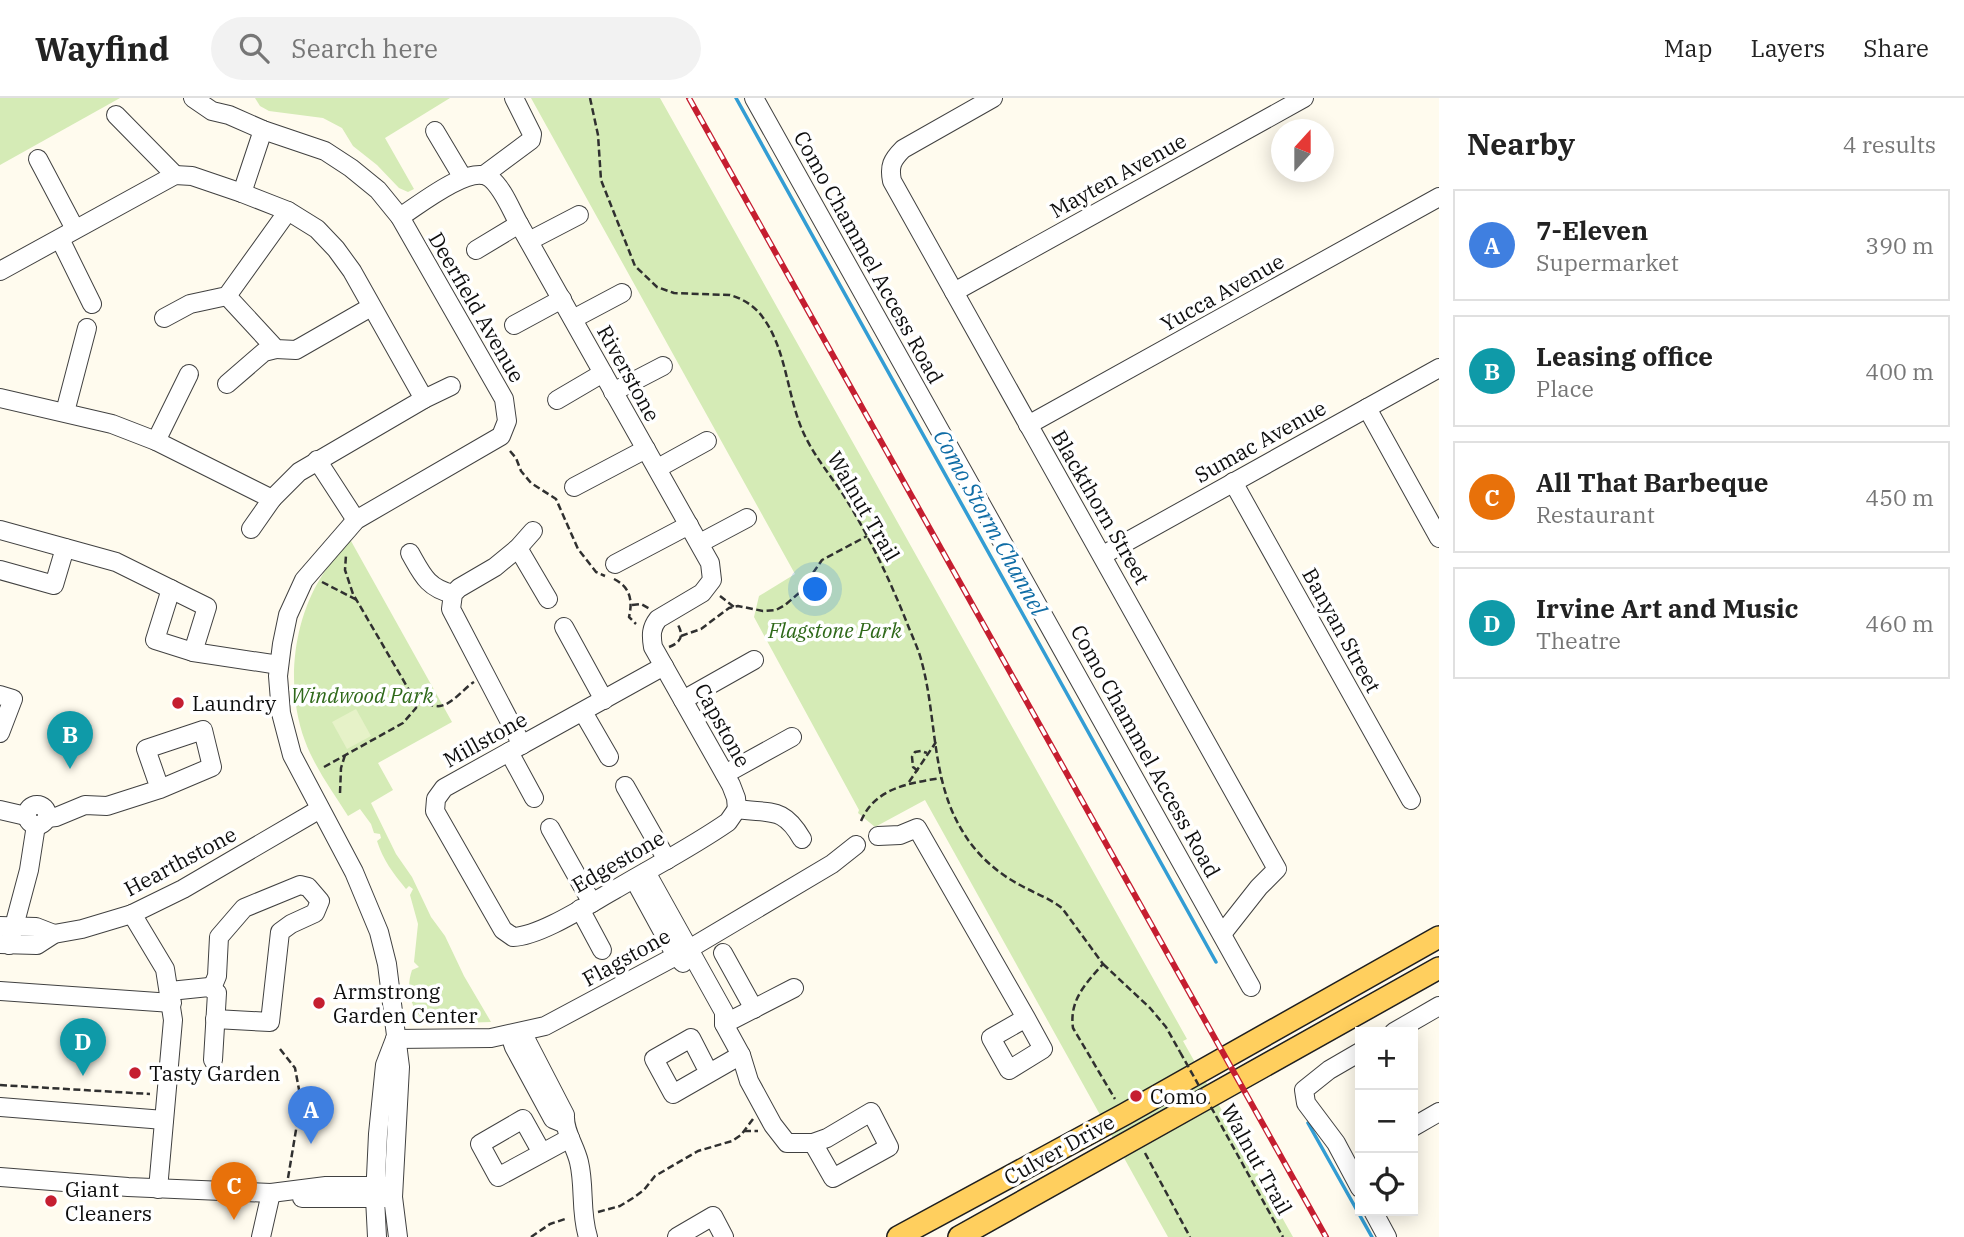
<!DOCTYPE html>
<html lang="en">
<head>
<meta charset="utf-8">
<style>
  :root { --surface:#fff; --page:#f2f2f2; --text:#222; --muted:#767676; --line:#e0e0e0; --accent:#c51e30 }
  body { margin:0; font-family:"IBM Plex Serif",serif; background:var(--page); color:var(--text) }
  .controls { position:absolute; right:21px; bottom:21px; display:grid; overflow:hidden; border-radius:0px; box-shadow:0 4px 18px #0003 }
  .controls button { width:63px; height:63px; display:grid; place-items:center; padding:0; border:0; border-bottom:2px solid var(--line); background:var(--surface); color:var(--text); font:35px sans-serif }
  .compass { position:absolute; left:1271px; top:21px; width:63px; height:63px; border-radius:50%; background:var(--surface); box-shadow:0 4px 18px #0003; rotate:21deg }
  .you { position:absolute; left:816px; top:492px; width:24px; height:24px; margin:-18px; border:5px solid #fff; border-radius:50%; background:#1a73e8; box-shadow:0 0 0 10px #1a73e833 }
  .badge { display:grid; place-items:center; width:46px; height:46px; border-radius:50%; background:var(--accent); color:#fff; font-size:23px; font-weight:700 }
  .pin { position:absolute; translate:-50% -58px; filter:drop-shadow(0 2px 4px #0008) }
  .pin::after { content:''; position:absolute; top:37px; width:24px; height:21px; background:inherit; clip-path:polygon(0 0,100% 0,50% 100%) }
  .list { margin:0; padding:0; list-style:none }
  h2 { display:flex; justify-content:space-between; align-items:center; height:91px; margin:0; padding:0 28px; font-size:30px }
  h2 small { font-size:23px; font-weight:400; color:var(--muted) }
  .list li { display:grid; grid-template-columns:46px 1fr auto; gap:21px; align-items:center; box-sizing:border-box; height:112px; margin:0 14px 14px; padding:0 14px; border:2px solid var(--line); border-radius:0px }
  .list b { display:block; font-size:26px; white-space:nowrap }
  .list p { margin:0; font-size:23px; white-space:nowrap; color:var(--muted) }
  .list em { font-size:23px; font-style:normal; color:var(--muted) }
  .icon { flex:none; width:38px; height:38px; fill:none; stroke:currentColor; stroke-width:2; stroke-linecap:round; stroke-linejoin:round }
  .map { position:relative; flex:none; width:1439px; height:1139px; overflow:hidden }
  header { display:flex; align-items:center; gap:42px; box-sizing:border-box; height:98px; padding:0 35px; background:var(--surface); border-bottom:2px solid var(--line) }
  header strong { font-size:33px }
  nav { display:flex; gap:38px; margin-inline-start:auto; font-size:24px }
  .search { width:490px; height:63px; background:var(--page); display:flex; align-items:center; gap:18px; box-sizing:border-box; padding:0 24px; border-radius:38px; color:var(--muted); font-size:26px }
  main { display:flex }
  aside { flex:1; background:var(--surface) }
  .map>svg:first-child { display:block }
  .green { fill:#d5ebb6 }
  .pitch { fill:#e6f2c8 }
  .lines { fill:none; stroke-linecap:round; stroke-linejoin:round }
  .stream { stroke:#339dd4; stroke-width:3.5 }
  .minor-casing { stroke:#414141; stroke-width:20 }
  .major-casing { stroke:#1f1f1f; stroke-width:24 }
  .path { stroke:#303030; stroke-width:2.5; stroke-dasharray:7 3.5; stroke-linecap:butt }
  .minor { stroke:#fff; stroke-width:18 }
  .major { stroke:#ffcf5e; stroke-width:21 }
  .rail-casing { stroke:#c51e30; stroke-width:6 }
  .rail { stroke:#fff; stroke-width:3.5; stroke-dasharray:10; stroke-linecap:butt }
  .path-bridge { stroke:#303030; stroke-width:2.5; stroke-dasharray:7 3.5; stroke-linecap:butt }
  .poi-dot { fill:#c51e30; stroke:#fff; stroke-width:2.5 }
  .labels { text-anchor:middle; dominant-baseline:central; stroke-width:7; stroke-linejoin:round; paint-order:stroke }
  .street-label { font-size:21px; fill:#0e0e0e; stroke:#fff }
  .park-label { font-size:21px; font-style:italic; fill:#2f691a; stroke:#fff }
  .poi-label { font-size:21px; fill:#0e0e0e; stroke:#fff; text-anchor:start }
  .water-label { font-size:23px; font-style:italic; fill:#106da6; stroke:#fff }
</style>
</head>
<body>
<header>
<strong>Wayfind</strong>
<div class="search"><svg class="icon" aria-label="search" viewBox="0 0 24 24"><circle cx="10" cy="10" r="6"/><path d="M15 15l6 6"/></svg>Search here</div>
<nav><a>Map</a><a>Layers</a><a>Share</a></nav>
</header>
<main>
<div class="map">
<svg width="1439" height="1139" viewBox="0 0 1439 1139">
  <rect width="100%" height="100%" fill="#fffbee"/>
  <!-- green -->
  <g class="green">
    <path d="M0 0H120L0 67Z"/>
    <path d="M255 0H450L385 40 414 91 408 94 399 90 377 67 353 48 342 30 323 20 269 13 260 8Z"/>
    <path d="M531 0H660L1187 941 1183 943 1293 1139H1168L925 702 875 729 858 715 859 712 754 519 759 498 795 476Z"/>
    <path d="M351 443 452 624 378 665 393 692 371 705 396 756 412 779 431 819 445 838 464 878 491 924 427 926C411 912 405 892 412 872L419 869 414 864 418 826 410 797 413 791 409 788 406 791C393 775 383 762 377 743L381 740 380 736 374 735 371 726 360 711 348 718C333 694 315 670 305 643 286 592 292 527 320 481 328 468 338 451 351 443Z"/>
  </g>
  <!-- pitch -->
  <path class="pitch" d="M356 611 371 638 347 651 332 624Z"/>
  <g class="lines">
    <!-- stream -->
    <g class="stream">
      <path d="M736 0 1216 864"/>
      <path d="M1308 1025 1372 1139"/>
    </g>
    <!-- minor casing -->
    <g class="minor-casing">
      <g id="minor">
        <path d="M193 0 212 13 229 17 263 32 325 53 351 70 378 92 400 119 504 301 507 323 501 338 356 422 304 482 288 517 282 546 278 578 281 615 292 657 354 774 379 834 387 866 400 969 393 1099 398 1139"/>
        <path d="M754 0 1251 889"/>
        <path d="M993 0 903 51C892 62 889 68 892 83L1277 771 1259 789 1222 836"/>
        <path d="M116 17 175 77"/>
        <path d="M435 33 463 80"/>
        <path d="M38 61 75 131"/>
        <path d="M484 77 531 42 532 36 514 0"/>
        <path d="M242 95 263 32"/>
        <path d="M400 119C418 108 470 65 490 80 503 90 511 112 519 126L710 465 712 482 702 495 658 521C651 530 651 537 653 549L731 687 736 700 737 711"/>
        <path d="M60 141 92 206"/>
        <path d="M529 143 579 117"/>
        <path d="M476 152 519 126"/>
        <path d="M0 173 175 77 192 78 242 95 288 113 317 131 336 151 352 173 424 301 299 374 272 401"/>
        <path d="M954 194 1304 0"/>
        <path d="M227 198 276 251 296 252 371 209"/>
        <path d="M164 220 190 206 227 198 288 113"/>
        <path d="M573 221 622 195"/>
        <path d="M514 227 562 201"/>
        <path d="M227 286 264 254 276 251"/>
        <path d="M613 294 663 268"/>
        <path d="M0 300 112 326 156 343 272 401 251 431"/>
        <path d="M424 301 451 288"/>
        <path d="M557 302 603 275"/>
        <path d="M1367 310 1439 440"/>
        <path d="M65 314 87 230"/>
        <path d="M1028 327 1439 99"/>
        <path d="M156 343 189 276"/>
        <path d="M317 362 356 422"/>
        <path d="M658 370 707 343"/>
        <path d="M1233 384 1411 702"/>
        <path d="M574 389 646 351"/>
        <path d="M0 432 116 464 207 509 193 554"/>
        <path d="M700 445 747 420"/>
        <path d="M518 450 548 501"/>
        <path d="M410 455C422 476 427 490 453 496"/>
        <path d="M1103 457 1439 270"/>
        <path d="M615 466 689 427"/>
        <path d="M0 472 54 487 65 450"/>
        <path d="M171 491 155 542 193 554 279 567"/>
        <path d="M564 529 604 602"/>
        <path d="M664 568 444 690 436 701 435 713 503 832 513 839C541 838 589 806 616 791 653 769 692 749 728 724L737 711"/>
        <path d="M0 597 13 601 0 635"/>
        <path d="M683 602 754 562"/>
        <path d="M583 614 609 659"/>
        <path d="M522 647 451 511 453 496 459 490 495 469 518 450 533 433"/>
        <path d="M509 654 534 700"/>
        <path d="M725 676 792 639"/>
        <path d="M625 688 667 762"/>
        <circle cx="37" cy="717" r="10"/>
        <path d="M737 711C771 716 783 708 802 741"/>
        <path d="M0 712 26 718"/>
        <path d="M47 720 56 719 85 707 107 708 160 691 212 669 203 632 146 651 160 691"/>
        <path d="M550 730 592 805"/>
        <path d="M878 738 900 737 917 730 1026 920 1043 951 1009 972 991 940 1026 920"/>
        <path d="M646 774 724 914V926L741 957 749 983 773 1027 787 1045H813L827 1040 871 1014 889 1049 833 1080 813 1045"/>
        <path d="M634 781 676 858 683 865"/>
        <path d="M580 811 602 852"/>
        <path d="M132 816 165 871 173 922 158 1091"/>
        <path d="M0 828 36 829 54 836"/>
        <path d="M0 846 37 847 54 836 82 831 132 816 183 791 320 711"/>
        <path d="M9 847 29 772 36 727"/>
        <path d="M723 855 754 911"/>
        <path d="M212 890 217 878 219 839 244 810 300 787 308 789 320 803 315 815 291 826 280 834 270 924 215 921"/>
        <path d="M0 893 172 905"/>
        <path d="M170 893 209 889 217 895 213 962"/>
        <path d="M724 926 794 890"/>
        <path d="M522 934 565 1017C564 1034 575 1047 579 1064 585 1089 580 1114 588 1139"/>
        <path d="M1394 934 1439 908"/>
        <path d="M510 937 514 949 553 1021 565 1026"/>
        <path d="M395 941 491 940 545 928 689 851 832 766 856 747"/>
        <path d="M1360 954 1329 972 1304 992 1306 1005 1336 1045 1360 1090"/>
        <path d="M709 975 691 940 654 961 673 996 741 957"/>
        <path d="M0 1009 164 1022"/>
        <path d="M1413 1029 1439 1014"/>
        <path d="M542 1055 523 1021 480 1046 498 1079 570 1040"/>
        <path d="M0 1079 128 1089 271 1095 326 1088H393"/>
        <path d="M302 1100H386"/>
        <path d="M1373 1113 1387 1139"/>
        <path d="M261 1139 271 1095"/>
        <path d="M377 1139 375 1100 378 1036 385 967 395 941"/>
        <path d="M677 1139 713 1118 724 1139"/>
      </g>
    </g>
    <!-- major casing -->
    <g class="major-casing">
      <g id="major">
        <path d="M898 1139 1125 1016 1439 839"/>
        <path d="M959 1139 1439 870"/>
      </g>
    </g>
    <!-- path -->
    <g class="path">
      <path d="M590 0 598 37 601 82 635 168 657 189 674 195 730 197C744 201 756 209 764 221 788 255 787 303 806 340 818 364 836 384 849 406 872 444 891 485 907 525 912 538 919 552 922 565 937 621 931 683 963 734 976 756 997 775 1020 787 1034 795 1049 800 1062 810L1103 866C1086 885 1069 902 1073 930L1115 1001"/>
      <path d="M510 353 516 360 521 373 531 385 556 401 578 451 596 474 605 478"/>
      <path d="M614 481C630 489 633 502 629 519L636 526"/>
      <path d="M322 484 357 502"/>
      <path d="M720 498 734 509"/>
      <path d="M632 507 641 506 650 511"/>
      <path d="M681 538 701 531 729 510 738 508 763 513 776 512 785 507 799 495 822 462 867 438"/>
      <path d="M669 549C682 544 684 537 677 525"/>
      <path d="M416 604C424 604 433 609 440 608 453 606 464 590 474 584"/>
      <path d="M324 669 403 625 416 610V604L353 496 345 472 346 457"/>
      <path d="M918 673 913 669 912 659 915 654 921 653 927 655"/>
      <path d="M909 684 936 644"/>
      <path d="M340 695 341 670 345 657"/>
      <path d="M861 723C875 690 909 685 941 680"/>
      <path d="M1103 866 1150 910 1166 929 1180 954"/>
      <path d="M280 951 295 970 300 997"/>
      <path d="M0 987 150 996"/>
      <path d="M1216 1018 1283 1139"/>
      <path d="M744 1033H758"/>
      <path d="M1145 1055 1190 1139"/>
      <path d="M288 1080 299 1014"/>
      <path d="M598 1114 620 1108 633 1100 644 1092 655 1078 698 1053 732 1043 741 1037 753 1021"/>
      <path d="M531 1139 550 1126 568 1120"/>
    </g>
    <!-- minor -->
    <use href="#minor" class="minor"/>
    <!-- major -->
    <use href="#major" class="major"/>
    <!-- rail casing -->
    <g class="rail-casing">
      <path id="rail" d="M689 0 1326 1139"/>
    </g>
    <!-- rail -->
    <use href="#rail" class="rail"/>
    <!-- path-bridge -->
    <path class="path-bridge" d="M1180 954 1216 1018"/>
  </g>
  <!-- markers -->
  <g class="poi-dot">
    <circle cx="178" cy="605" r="7"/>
    <circle cx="319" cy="905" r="7"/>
    <circle cx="135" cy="975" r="7"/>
    <circle cx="1136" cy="998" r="7"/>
    <circle cx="51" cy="1103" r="7"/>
  </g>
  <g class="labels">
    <!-- street labels -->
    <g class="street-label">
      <text transform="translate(1118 77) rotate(-29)">Mayten Avenue</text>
      <text transform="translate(869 159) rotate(61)">Como Chammel Access Road</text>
      <text transform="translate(1222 194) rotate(-29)">Yucca Avenue</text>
      <text transform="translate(477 209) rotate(60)">Deerfield Avenue</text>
      <text transform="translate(629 275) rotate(61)">Riverstone</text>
      <text transform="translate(1260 343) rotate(-29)">Sumac Avenue</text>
      <text transform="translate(864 408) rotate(60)">Walnut Trail</text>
      <text transform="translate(1101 409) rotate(60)">Blackthorn Street</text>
      <text transform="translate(1342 532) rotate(61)">Banyan Street</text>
      <text transform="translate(723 627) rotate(61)">Capstone</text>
      <text transform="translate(485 641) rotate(-29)">Millstone</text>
      <text transform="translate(1146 653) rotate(61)">Como Chammel Access Road</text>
      <text transform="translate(180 763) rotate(-28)">Hearthstone</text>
      <text transform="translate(618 763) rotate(-30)">Edgestone</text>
      <text transform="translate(626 859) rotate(-29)">Flagstone</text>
      <text transform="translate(1059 1051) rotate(-29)">Culver Drive</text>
      <text transform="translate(1257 1061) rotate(61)">Walnut Trail</text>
    </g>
    <!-- park labels -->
    <g class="park-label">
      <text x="835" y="532">Flagstone Park</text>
      <text x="362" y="597">Windwood Park</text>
    </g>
    <!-- poi labels -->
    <g class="poi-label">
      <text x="192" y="605">Laundry</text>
      <text x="333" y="893">Armstrong<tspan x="333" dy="24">Garden Center</tspan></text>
      <text x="149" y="975">Tasty Garden</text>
      <text x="1150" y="998">Como</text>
      <text x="65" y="1091">Giant<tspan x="65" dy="24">Cleaners</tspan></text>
    </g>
    <!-- water labels -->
    <g class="water-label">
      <text transform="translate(991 424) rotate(61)">Como Storm Channel</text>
    </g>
  </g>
</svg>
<div class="controls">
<button>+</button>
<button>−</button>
<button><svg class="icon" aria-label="locate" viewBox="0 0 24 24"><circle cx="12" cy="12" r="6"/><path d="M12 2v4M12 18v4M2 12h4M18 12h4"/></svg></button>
</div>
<svg class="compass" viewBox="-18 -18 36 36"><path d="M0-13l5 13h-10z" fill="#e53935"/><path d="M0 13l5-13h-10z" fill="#767676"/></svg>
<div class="you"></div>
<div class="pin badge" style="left:311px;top:1046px;background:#3f7fe0">A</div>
<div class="pin badge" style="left:70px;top:671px;background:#0f9aa8">B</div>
<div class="pin badge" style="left:234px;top:1122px;background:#e8710a">C</div>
<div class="pin badge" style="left:83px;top:978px;background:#0f9aa8">D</div>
</div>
<aside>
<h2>Nearby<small>4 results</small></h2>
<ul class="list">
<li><span class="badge" style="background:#3f7fe0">A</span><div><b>7-Eleven</b><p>Supermarket</p></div><em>390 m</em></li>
<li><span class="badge" style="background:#0f9aa8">B</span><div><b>Leasing office</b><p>Place</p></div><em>400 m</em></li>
<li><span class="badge" style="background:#e8710a">C</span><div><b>All That Barbeque</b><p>Restaurant</p></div><em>450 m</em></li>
<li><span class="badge" style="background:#0f9aa8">D</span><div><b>Irvine Art and Music</b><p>Theatre</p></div><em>460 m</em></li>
</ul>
</aside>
</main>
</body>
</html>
